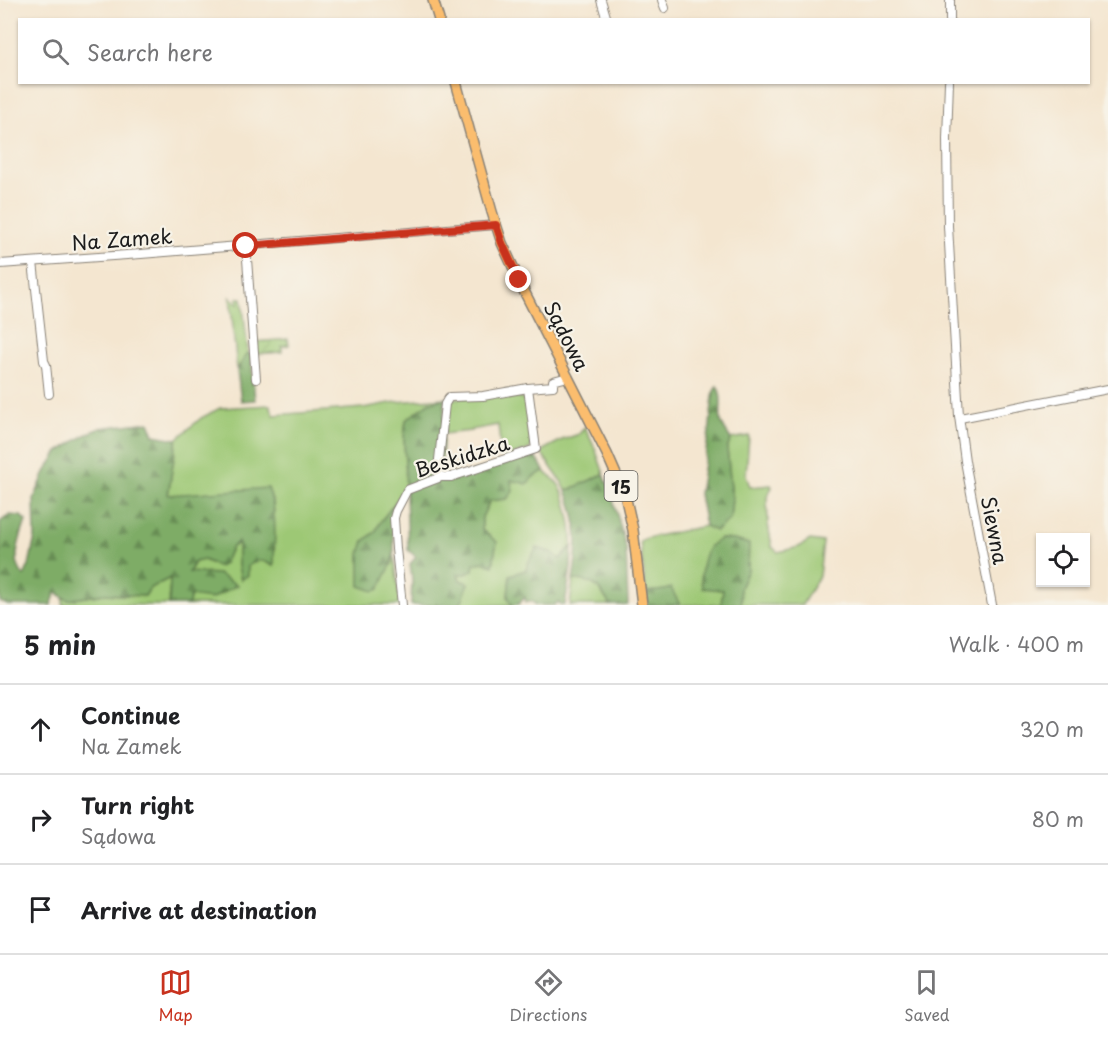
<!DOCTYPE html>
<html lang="en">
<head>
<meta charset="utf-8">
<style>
  :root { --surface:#fff; --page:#f6f6f6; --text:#202124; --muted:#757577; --line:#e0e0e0; --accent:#c8321e }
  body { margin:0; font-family:"Playpen Sans",sans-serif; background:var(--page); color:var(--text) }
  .controls { position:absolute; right:18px; bottom:18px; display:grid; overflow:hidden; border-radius:0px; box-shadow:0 2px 4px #0004 }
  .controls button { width:54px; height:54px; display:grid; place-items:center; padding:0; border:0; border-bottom:2px solid var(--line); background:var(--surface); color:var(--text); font:30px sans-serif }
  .stop { position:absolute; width:18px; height:18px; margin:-14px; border:4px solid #c8321e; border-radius:50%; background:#fff }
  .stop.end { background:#c8321e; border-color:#fff; box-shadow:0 2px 6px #0008 }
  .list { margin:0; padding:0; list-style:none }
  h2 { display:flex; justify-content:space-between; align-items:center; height:78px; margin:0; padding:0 24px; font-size:26px }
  h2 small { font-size:20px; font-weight:400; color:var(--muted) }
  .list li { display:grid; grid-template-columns:39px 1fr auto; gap:18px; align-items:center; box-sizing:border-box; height:90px; padding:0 24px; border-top:2px solid var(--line) }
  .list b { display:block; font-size:22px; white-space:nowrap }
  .list p { margin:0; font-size:20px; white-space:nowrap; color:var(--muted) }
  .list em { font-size:20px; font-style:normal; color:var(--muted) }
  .icon { flex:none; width:33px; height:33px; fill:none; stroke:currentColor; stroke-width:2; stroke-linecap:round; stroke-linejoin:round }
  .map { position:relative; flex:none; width:1108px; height:605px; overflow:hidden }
  .search { position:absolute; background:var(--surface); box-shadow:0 2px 4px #0004; left:18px; right:18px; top:18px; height:66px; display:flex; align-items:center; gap:15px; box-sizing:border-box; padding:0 21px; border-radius:0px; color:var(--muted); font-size:22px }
  .sheet { height:348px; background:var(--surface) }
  nav { display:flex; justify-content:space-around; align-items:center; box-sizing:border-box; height:84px; border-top:2px solid var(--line); background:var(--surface); font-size:16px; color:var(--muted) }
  nav a { display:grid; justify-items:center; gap:3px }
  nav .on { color:var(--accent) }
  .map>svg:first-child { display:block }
  .grass { fill:#9dc875; stroke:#5c7248; stroke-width:1.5 }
  .forest { fill:url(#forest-firs); stroke:#4d6441; stroke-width:1.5 }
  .garden { fill:url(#garden-furrows); stroke:#5c7248; stroke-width:1.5 }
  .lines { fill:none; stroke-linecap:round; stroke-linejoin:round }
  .minor-casing { stroke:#888176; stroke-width:10 }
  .major-casing { stroke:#888176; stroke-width:12 }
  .minor { stroke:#fff; stroke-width:8 }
  .major { stroke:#fbbd6e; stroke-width:9 }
  .route { stroke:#c8321e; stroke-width:8 }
  .labels { text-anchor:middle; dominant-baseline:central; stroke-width:4.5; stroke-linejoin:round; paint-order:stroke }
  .shield { fill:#f7f3e8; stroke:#5e5c59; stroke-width:1.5 }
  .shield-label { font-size:18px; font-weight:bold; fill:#1c1c1c }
  .street-label { font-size:20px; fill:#1c1c1c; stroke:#f7f3e8 }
</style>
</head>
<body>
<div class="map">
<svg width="1108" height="605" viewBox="0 0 1108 605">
  <defs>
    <pattern id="forest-firs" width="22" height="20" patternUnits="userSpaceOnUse" patternTransform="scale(1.5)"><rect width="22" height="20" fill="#7eac66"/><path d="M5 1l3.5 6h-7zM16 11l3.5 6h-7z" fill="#668b53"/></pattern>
    <pattern id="garden-furrows" width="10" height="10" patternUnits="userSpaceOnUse" patternTransform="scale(1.5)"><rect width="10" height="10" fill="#9dc875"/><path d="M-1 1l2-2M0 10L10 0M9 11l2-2" fill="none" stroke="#87ab65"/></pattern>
  </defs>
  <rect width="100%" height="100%" fill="#f7f3e8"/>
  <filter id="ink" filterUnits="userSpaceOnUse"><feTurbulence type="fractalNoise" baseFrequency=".0167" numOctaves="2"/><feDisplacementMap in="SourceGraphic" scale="12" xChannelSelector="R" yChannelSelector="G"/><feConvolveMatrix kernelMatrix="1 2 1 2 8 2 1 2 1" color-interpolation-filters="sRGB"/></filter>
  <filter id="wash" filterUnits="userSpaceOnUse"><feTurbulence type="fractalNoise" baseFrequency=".008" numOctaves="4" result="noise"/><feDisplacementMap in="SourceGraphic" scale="24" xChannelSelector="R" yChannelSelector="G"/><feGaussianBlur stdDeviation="1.35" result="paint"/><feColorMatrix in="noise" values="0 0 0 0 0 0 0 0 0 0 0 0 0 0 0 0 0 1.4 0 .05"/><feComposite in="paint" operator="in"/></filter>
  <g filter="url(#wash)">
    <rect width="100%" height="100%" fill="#f4e6d0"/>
    <!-- grass -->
    <g class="grass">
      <path d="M230 297 238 304 237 298H242L248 352 237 370Z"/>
      <path d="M511 392 526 401 533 438 530 449 504 458 501 452 498 425 471 430V431L444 434 449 399Z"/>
      <path d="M445 398 417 413 406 420 404 438 406 488 381 521 375 532 364 541 394 553 400 605H189L190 596 223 592 237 585 201 574 189 573 195 562 204 559 210 564H224L231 548 239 542 238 566H248L257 560 264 561 273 566 274 515 273 499 168 495 177 439 201 418 220 408 270 405 274 415 363 408 396 402Z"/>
      <path d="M585 427 596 451 604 474 566 491 563 484 542 454 543 450 562 440 579 434Z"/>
      <path d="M749 436 746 475 750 487 771 485 772 487 767 497 768 524 772 547 778 552 799 547 810 540 823 542 819 576 802 605H741L740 588 748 570 734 540 720 539 709 546 716 589 723 590 721 605H680C671 595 659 589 646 592L640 541 647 538 705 526 716 530 730 519 732 498 727 449 731 439Z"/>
      <path d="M544 471C548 475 552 478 556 481 567 494 573 529 572 546L560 559H530L526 570 510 575 508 597 512 605H458L463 599 458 573 466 574 472 570 474 564 482 562 493 566 495 551 497 542 482 530V517L490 500 507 499 513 491 510 479 533 477Z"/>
      <path d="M171 578 169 590V605H63V597L68 600 104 594 145 596 150 588 168 579Z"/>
      <path d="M573 580C595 580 599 587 610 605H570Z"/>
    </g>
    <!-- forest -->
    <g class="forest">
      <path d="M248 352 251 356 255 400 241 401 237 370Z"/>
      <path d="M717 386C724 397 719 410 721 421 723 428 727 433 731 439L727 449 732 498 730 519 716 531 705 526 699 494 710 426 712 404 714 391Z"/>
      <path d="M445 398 441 480 502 465 533 455 540 463 544 471 533 477 527 484 511 480 513 491 507 499 490 501 482 517V530L497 542 495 551 493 566 482 562 474 564 473 570 466 574H458L460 580 468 583 463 599 458 605H411L412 580 410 564 416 557 408 550 404 438 406 420 429 403Z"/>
      <path d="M149 422 154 435 177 439 168 495 268 488C278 512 274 541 274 566 263 560 258 559 248 566V575L241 580 238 566V542L231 548 224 564 219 567 204 560 195 562 189 572 218 574 237 585 211 599 190 596 189 605H169L170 578 150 588 145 596 104 594 68 600 56 593 51 605H8L0 602V522L9 515 21 516 26 521C20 539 10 560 24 576L29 565 35 537 34 499 45 472 58 452 85 435 100 428Z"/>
      <path d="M604 474 613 499 626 548 628 605H610C599 587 595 580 573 580 578 550 580 520 566 491Z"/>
      <path d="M395 503 393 518 394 553 392 563 379 589 374 591 360 586V554L364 541 375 532 381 521Z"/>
      <path d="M720 539 734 540 749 544 748 570 740 588 741 605H721L723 590 702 588C700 576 702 559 708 548 711 544 716 542 720 539Z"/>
      <path d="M572 546 571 567 565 605H561L558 602 554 605H536L531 601 526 602 525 597 519 604 512 605 508 597 510 575 526 570 530 559 537 548 553 553 560 559Z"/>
      <path d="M671 588 680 605H647L646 592C655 590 662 592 671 588Z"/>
    </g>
    <!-- garden -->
    <path class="garden" d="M288 339 289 345 282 346V352L256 354 255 342Z"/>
  </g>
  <g filter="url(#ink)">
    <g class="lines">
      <!-- minor casing -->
      <g class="minor-casing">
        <g id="minor">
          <path d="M601 0 607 20"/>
          <path d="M662 0 665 8"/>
          <path d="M950 20V0"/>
          <path d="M949 82 947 139 948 226 959 416 965 461 992 605"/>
          <path d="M246 246 256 379"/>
          <path d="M33 262 44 361 46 365 49 394"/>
          <path d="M0 264 141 254 496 225"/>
          <path d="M960 418 1108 389"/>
          <path d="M441 477 438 469 445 404 449 397 483 396 528 388 553 386V381L568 377"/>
          <path d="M402 605 396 549 394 518 396 511 407 490 441 477H451L536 449 528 388"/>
        </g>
      </g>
      <!-- major casing -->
      <g class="major-casing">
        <g id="major">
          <path d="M433 0 439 20"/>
          <path d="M456 82 492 212 502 243 525 293 607 454 625 495 633 530 642 605"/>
        </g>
      </g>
      <!-- minor -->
      <use href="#minor" class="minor"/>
      <!-- major -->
      <use href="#major" class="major"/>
    </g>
  </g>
  <g class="lines" filter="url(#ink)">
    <!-- route -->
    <path class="route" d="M246 246 496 225 502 243 519 280"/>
  </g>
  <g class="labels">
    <!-- shield labels -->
    <rect class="shield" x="604.5" y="471" width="33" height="30" rx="4.5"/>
    <g class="shield-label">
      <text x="621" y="486">15</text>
    </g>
    <!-- street labels -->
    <g class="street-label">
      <text transform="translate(122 239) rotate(-4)">Na Zamek</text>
      <text transform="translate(567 336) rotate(63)">Sądowa</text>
      <text transform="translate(462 456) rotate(-17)">Beskidzka</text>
      <text transform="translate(995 530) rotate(79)">Siewna</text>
    </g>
  </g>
</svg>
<div class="controls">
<button><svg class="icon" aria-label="locate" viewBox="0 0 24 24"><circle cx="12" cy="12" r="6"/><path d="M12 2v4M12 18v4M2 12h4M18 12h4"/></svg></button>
</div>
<div class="stop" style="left:246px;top:246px"></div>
<div class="stop end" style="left:519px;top:280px"></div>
<div class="search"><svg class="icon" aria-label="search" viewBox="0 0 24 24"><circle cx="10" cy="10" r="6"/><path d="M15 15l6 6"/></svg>Search here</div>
</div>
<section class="sheet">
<h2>5 min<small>Walk · 400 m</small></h2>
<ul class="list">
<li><svg class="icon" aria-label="ahead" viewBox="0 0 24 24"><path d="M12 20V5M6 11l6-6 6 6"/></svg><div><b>Continue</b><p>Na Zamek</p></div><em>320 m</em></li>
<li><svg class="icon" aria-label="right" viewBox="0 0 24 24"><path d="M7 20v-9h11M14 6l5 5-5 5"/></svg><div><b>Turn right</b><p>Sądowa</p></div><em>80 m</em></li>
<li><svg class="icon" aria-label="arrive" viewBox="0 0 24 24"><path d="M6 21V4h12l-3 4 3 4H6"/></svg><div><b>Arrive at destination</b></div></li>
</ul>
</section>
<nav>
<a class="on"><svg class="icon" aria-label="map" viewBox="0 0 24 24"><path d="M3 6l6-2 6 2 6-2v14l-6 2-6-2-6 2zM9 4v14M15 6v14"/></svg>Map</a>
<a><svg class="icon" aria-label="directions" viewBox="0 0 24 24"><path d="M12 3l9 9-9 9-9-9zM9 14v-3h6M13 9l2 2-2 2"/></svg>Directions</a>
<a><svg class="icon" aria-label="saved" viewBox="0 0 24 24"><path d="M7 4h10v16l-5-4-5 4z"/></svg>Saved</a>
</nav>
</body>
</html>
